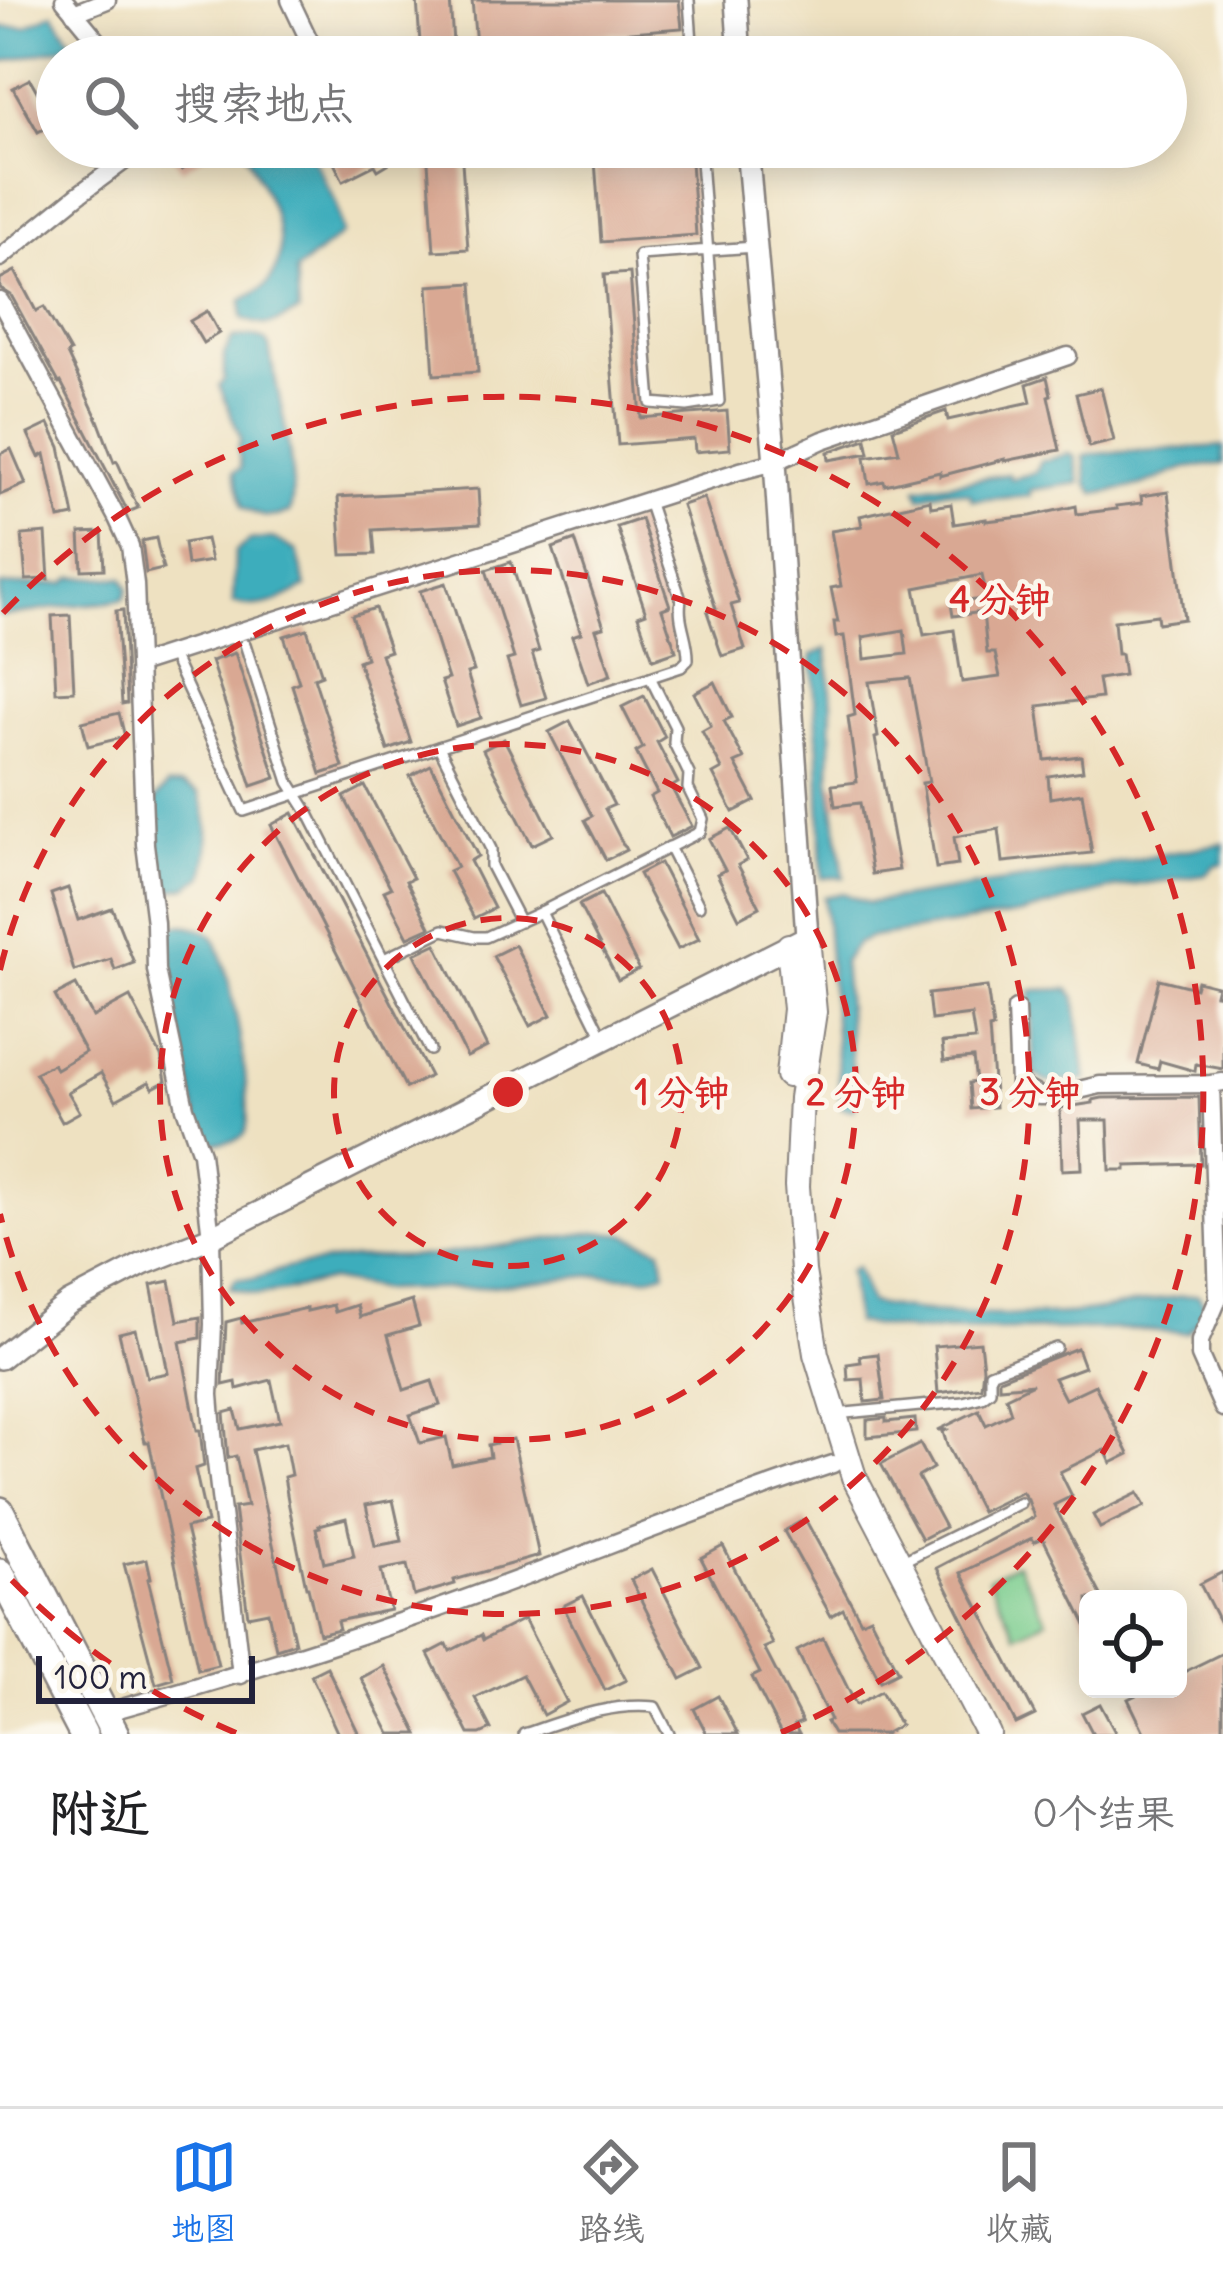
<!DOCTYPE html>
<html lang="zh">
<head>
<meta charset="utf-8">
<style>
  :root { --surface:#fff; --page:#f6f6f6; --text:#202124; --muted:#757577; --line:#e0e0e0; --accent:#1a73e8 }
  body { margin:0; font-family:Delius,"LXGW WenKai TC",sans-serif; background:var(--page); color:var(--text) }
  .controls { position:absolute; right:36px; bottom:36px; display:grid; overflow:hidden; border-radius:18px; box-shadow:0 6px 30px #0003 }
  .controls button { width:108px; height:108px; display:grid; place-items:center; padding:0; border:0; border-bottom:3px solid var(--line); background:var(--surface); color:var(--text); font:60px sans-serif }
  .scale { position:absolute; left:36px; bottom:30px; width:219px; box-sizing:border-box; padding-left:12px; border:6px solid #22223b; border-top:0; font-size:33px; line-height:42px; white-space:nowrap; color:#22223b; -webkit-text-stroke:9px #fbf7ec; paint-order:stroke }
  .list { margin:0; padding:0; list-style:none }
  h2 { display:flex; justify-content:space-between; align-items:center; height:156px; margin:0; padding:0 48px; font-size:51px }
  h2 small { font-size:39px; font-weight:400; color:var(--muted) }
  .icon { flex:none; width:66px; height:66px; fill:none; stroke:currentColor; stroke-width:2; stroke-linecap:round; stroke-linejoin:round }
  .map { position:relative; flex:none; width:1223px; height:1734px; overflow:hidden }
  .search { position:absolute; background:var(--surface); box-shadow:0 6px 30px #0003; left:36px; right:36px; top:36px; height:132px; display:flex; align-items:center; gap:30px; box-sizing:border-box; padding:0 42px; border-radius:66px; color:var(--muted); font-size:45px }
  .sheet { height:372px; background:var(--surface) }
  nav { display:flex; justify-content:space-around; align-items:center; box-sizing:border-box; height:168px; border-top:3px solid var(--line); background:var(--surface); font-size:33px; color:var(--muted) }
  nav a { display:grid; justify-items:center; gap:6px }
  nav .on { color:var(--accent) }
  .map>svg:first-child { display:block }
  .green { fill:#7bcd8f; stroke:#4e7865; stroke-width:3 }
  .water { fill:#3eadbc; stroke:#30687c; stroke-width:3 }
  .building { fill:#d9a893; fill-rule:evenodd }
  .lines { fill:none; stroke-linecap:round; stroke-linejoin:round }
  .service-casing { stroke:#88827e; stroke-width:14 }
  .minor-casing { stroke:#88827e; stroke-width:21 }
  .tertiary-casing { stroke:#88827e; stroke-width:26 }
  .secondary-casing { stroke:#88827e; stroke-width:28 }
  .primary-casing { stroke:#88827e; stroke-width:32 }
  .service { stroke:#fff; stroke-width:9 }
  .minor { stroke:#fff; stroke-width:16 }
  .tertiary { stroke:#fff; stroke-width:21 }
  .secondary { stroke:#fff; stroke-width:24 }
  .primary { stroke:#fff; stroke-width:27 }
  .ring { fill:none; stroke:#d62828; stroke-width:6; stroke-dasharray:21 15 }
  .centre { fill:#d62828; stroke:#fbf7ec; stroke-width:6 }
  .ring-label { font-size:36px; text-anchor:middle; font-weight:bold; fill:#d62828; stroke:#fbf7ec; stroke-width:9; stroke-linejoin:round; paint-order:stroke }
</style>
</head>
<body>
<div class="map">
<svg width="1223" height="1734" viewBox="0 0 1223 1734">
  <rect width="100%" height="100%" fill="#fbf7ec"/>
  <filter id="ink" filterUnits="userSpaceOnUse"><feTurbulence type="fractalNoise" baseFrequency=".00833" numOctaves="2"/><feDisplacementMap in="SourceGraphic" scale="24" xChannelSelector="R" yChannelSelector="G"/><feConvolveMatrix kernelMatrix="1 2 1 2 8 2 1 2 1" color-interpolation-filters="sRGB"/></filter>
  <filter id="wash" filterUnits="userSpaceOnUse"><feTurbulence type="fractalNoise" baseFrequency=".004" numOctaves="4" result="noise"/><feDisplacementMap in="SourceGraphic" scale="48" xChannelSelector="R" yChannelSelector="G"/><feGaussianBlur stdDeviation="2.7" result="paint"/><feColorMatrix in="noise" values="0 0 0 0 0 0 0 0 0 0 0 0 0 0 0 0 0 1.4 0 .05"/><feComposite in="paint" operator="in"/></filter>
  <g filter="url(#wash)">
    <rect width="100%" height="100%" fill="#eee1c1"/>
    <!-- green -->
    <path class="green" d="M1017 1563 1047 1620 1017 1635 988 1578Z"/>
    <!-- water -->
    <g class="water">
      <path d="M53 13 71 40 61 48 0 62V27H26Z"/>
      <path d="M247 147H307L336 203 342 234 296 271 299 312C274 324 268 330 242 318V300C249 296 260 291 266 285 300 247 263 189 245 151Z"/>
      <path d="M252 336 265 340 269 347C275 384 302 483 289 513 270 519 260 518 243 507L234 472 241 468 238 448 241 439 219 385 224 380V354L233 338Z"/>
      <path d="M1223 446V464L1185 468 1140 486 1095 494 1087 484 1084 457 1091 454Z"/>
      <path d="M1068 454 1075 457 1080 483 1030 490V496L972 500 970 493 948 490 920 497 917 488 1009 474 1010 479 1035 473 1041 461Z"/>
      <path d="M272 538 297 551 306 587C280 601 262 612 233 603L235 552 249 541Z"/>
      <path d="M73 577 123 578 128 589 124 599C103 605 83 603 62 607 41 610 21 615 0 616V586L65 583Z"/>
      <path d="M827 649 832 704 830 781 844 877 822 878 819 755 812 655Z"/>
      <path d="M168 785H182L199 793C210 822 211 846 204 876L187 887 164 891C155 870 143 821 155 801 158 795 163 791 168 785Z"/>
      <path d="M1223 843V864L1215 865 1205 875 1114 888 1021 914 872 937 856 944 843 962 854 1086V1110L841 1108 824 897 843 893 868 903 1069 872Z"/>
      <path d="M178 925C189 925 205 928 213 937 229 955 259 1123 243 1136 234 1143 217 1142 206 1143L197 1117 162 941 167 931Z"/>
      <path d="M1068 989 1075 996 1086 1080 1047 1082 1034 1074 1031 990Z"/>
      <path d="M595 1232 624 1234 661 1249 665 1272 647 1277 597 1275 473 1288 383 1290 330 1280 285 1291 257 1295 230 1288 236 1279H254L286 1268 352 1258 432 1256Z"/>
      <path d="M856 1267 870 1303C928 1315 1008 1317 1067 1314 1111 1311 1153 1297 1198 1295L1205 1305 1204 1315 1187 1333 1129 1329 912 1331 855 1323 849 1271Z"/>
    </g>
    <g id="blocks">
      <!-- building -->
      <g class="building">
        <path d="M417 0H450L454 57H421Z"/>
        <path d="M472 0H679L682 28 555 38 556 57H483L482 44 476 45Z"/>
        <path d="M30 79 55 123 38 132 13 88Z"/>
        <path d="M185 147H219L182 170 172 155Z"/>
        <path d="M326 147H380L388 164 378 170 375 165 343 181Z"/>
        <path d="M427 147H461L468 249 434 251Z"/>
        <path d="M594 147H690L696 235 601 242Z"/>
        <path d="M15 271 36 311 44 307 70 352 67 354 98 420 114 462 117 461 138 508 128 512 61 382 59 383 11 295 0 288V279Z"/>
        <path d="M630 273 641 418 727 411 730 449 695 452 694 439 618 445 604 275Z"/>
        <path d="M472 283 478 372 434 375 428 286Z"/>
        <path d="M207 311 219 333 203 343 190 321Z"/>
        <path d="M1047 377 1051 395 1048 396 1060 450 1005 461V459L940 476V472L885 485 884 481 869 484 865 457 899 452 893 429 946 411 948 420 1031 402 1027 384Z"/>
        <path d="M1101 388 1114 441 1089 447 1076 394Z"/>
        <path d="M49 424 60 447 74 516 59 519 45 454 39 457 28 434Z"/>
        <path d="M866 439 869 453 829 460 828 452Z"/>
        <path d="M11 449 26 484 0 495V454Z"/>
        <path d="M478 489 480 524 373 530 375 554 342 555 338 497Z"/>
        <path d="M1168 492 1184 619 1158 623 1157 615 1114 621 1117 654H1121L1124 675 1098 679 1101 698 1038 706 1045 760 1081 756 1083 771 1048 776 1050 798 1082 793 1092 853 1003 862 999 829 954 837 958 865 936 868 922 783 929 782 910 678 869 682 878 737 875 738 899 870 872 874 860 803 835 806 832 785 857 782 848 717 855 715 850 676 844 636 836 637 834 622H838L831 588 841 586 831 531 862 526 860 516 930 500 931 507 951 504 954 524 986 519V521L1031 516 1076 506 1077 514 1117 509 1116 506 1142 503 1141 496ZM982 575 987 598 951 604 953 616 983 612 987 653H995L1000 677 962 682 954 630 924 635 915 588ZM904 630 907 654 865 659 863 637Z"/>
        <path d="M704 498 739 603 731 605 745 649 722 656 707 612 716 609 682 505Z"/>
        <path d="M641 519 670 606 662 609 676 651 653 659 638 616 646 613 617 527Z"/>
        <path d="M102 532 104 569 82 570 80 533Z"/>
        <path d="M46 533 49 579 26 580 22 535Z"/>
        <path d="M156 538 163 569 146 573 142 541Z"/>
        <path d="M206 539 211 561 187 565 184 543Z"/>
        <path d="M575 540 604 627 596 629 611 675 588 683 572 636 581 633 553 548Z"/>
        <path d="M511 562 539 651 532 653 546 698 521 705 507 660 514 658 486 570Z"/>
        <path d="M446 583 474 671 467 673 481 718 456 726 441 681 448 679 420 591Z"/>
        <path d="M375 608 390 651 381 654 411 742 388 750 358 661 366 658 352 615Z"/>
        <path d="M123 610 127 703 122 704 116 611Z"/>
        <path d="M70 615 74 691 56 692 52 616Z"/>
        <path d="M307 629 322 675 314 678 343 767 321 774 292 685 299 682 284 636Z"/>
        <path d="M235 653 276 778 252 786 211 661Z"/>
        <path d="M715 682 732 717 724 721 744 759 735 763 755 801 733 812 713 774 722 769 702 731 711 726 694 693Z"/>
        <path d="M644 696 665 737 657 742 678 783 671 787 692 826 670 837 650 797 657 793 636 752 643 748 622 707Z"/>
        <path d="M119 713 125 737 88 746 82 722Z"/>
        <path d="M570 721 614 805 605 809 626 850 606 860 585 820 592 816 549 732Z"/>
        <path d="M504 739 553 835 532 845 483 750Z"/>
        <path d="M431 765 478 856 470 861 494 908 474 918 449 871 457 867 410 776Z"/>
        <path d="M365 786 413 878 406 881 430 927 408 937 384 891 391 888 344 797Z"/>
        <path d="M293 813 430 1076 406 1088 271 825Z"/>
        <path d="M730 828 747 860 738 865 760 907 739 918 717 874 725 870 709 839Z"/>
        <path d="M660 863 699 939 678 949 639 874Z"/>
        <path d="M68 888 78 920 112 908 134 963 115 970 111 959 74 971 51 894Z"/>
        <path d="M601 894 639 969 618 980 579 905Z"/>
        <path d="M436 944 487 1047 467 1057 415 954Z"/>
        <path d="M515 945 551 1015 530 1026 493 956Z"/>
        <path d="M1159 979 1195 988 1197 981 1217 986 1215 994 1223 995V1069L1196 1064 1195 1071 1160 1061 1158 1069 1138 1064Z"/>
        <path d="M76 985 93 1017 130 997 161 1056 166 1081 153 1088 149 1082 116 1100 101 1073 68 1092 80 1112 62 1122 35 1073 53 1064 56 1069 85 1052 55 996Z"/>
        <path d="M987 987 993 1028 989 1029 995 1107 971 1109 969 1083 976 1082 973 1058 944 1061 942 1043 975 1040 971 1015 931 1020 928 994Z"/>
        <path d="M1199 1097 1201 1164 1126 1166V1170H1110L1108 1120H1080L1082 1169 1062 1170 1060 1108 1093 1103V1100L1102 1098Z"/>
        <path d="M170 1281 178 1321 200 1317V1338L180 1342 197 1430H200L204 1466 195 1469 207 1523 186 1528 218 1665 198 1670 149 1442H145L119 1333 135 1329 147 1377 168 1373 151 1285Z"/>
        <path d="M412 1301 419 1326 388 1335 404 1390 432 1381 440 1405 410 1415 420 1443 446 1437 452 1465 490 1457 488 1445 513 1439 539 1556 454 1580 455 1584 414 1596 407 1565 381 1570 390 1610 337 1621 339 1629 319 1634 308 1587H306L289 1506 284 1477 291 1475 285 1443 252 1450 295 1643 276 1649 268 1612 248 1616 234 1508 247 1506 236 1456 228 1458 224 1413 235 1410 240 1429 280 1421 271 1380 237 1389 236 1382 223 1385 226 1322 241 1318 242 1323 307 1308V1311L333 1305 335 1312 357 1305 360 1317ZM393 1500 402 1541 375 1546 366 1505ZM346 1518 354 1556 324 1563 316 1528 320 1527 319 1525Z"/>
        <path d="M980 1342 983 1368 981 1387 938 1393 934 1346Z"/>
        <path d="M1077 1348 1084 1367 1054 1378 1065 1399 1095 1385 1129 1454 1111 1463 1105 1450 1060 1472 1072 1496 1054 1505 1103 1599H1088V1629L1043 1538 1034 1542 1032 1538 961 1573 1035 1715 1016 1724 937 1568 1034 1517 1028 1500 1022 1492 981 1512 947 1445 943 1432 946 1430H938L979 1410 986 1425 1011 1413 1006 1397 1033 1384 999 1387V1379Z"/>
        <path d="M878 1354 884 1400 865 1402 863 1379 848 1380 847 1364 861 1362 860 1356Z"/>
        <path d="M886 1418V1422L915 1419 916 1432 867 1437V1420Z"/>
        <path d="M920 1444 933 1468 918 1477 945 1527 922 1539 881 1464Z"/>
        <path d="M1138 1493 1145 1506 1100 1528 1093 1515Z"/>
        <path d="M805 1519 861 1621 870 1617 898 1672 880 1681 843 1609 831 1616 784 1531Z"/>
        <path d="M723 1546 773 1644 764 1648 802 1722 794 1725 799 1734H781L752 1677 760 1673 701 1558Z"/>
        <path d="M147 1559 151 1578 148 1579 173 1679 156 1684 124 1564Z"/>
        <path d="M652 1569 703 1668 681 1679 631 1580Z"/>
        <path d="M1223 1572V1629L1200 1584Z"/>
        <path d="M583 1596 626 1680 605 1690 563 1606Z"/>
        <path d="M524 1619 567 1702 543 1715 522 1675 475 1698 491 1729 480 1734H469L428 1654 447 1644 450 1651 481 1635 483 1640Z"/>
        <path d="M823 1638 856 1705 881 1691 900 1725 884 1734H833L826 1722 830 1720 797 1651Z"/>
        <path d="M1223 1653V1734H1145L1128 1699 1149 1689H1178V1675Z"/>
        <path d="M384 1666 418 1734H390L361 1678Z"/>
        <path d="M327 1667 359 1734H338L311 1675Z"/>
        <path d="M718 1696 738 1734H707L694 1709Z"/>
        <path d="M1100 1704 1116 1734H1093L1082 1713Z"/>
      </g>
    </g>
  </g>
  <g filter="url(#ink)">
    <use href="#blocks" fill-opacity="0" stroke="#88827e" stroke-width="3"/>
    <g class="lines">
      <!-- service casing -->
      <g class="service-casing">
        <g id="service">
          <path d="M689 0 693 57"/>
          <path d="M700 147 719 401 687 406 651 403 639 255 755 247"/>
          <path d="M245 644 289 782 308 812 430 1050"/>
          <path d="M172 655 244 811 681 667 688 660C689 639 677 621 681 600L648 501"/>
          <path d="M439 747 491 849V866L520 922"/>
          <path d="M669 847 699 906"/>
          <path d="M541 912 700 832 703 819 688 788 689 774 674 743 675 727 650 677"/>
          <path d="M384 959 443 930 474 937H486L541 912 604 1039"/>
          <path d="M835 1414 963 1402 982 1397 990 1391V1373L1056 1348"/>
          <path d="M901 1562 1020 1503"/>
          <path d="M524 1734C566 1720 610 1702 655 1707L669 1734"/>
        </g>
      </g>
      <!-- minor casing -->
      <g class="minor-casing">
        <g id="minor">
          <path d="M64 0 111 57"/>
          <path d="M290 0 317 57"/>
          <path d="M74 13 107 0"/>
          <path d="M0 258 78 195 143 147"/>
          <path d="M0 301 117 518 130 546 135 584 145 844 155 923 156 970 185 1108 201 1153 211 1237 213 1324 210 1395 214 1445 241 1675"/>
          <path d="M139 664 740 471 775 462 823 440 1068 356"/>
          <path d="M1016 1009 1019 1085 1039 1096H1054L1100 1085 1211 1084 1223 1082"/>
          <path d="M1211 1084 1218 1299 1200 1341V1356L1223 1408"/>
          <path d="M104 1713C208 1684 310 1653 411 1618 553 1569 691 1511 833 1464"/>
        </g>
      </g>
      <!-- tertiary casing -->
      <g class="tertiary-casing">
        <g id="tertiary">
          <path d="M736 0 740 57"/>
          <path d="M0 1358 69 1303 143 1264 211 1237 807 937 775 462 747 147"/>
        </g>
      </g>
      <!-- secondary casing -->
      <g class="secondary-casing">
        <g id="secondary">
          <path d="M807 937 814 1012 801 1098 797 1186 803 1271 816 1354 854 1477 988 1734"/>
          <path d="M788 1075 795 1009 789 946"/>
        </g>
      </g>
      <!-- primary casing -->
      <g class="primary-casing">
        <g id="primary">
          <path d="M0 1511 115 1734"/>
          <path d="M0 1573 83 1734"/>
        </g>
      </g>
      <!-- service -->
      <use href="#service" class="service"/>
      <!-- minor -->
      <use href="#minor" class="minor"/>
      <!-- tertiary -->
      <use href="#tertiary" class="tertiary"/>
      <!-- secondary -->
      <use href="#secondary" class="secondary"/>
      <!-- primary -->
      <use href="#primary" class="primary"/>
    </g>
  </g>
  <!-- distance rings -->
  <g class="ring">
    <circle cx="508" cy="1092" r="174"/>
    <circle cx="508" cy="1092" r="348"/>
    <path d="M0 970A522 522 0 1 1 0 1214"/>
    <path d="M236 1733A696 696 0 0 1 3 1571M3 613A696 696 0 1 1 780 1733"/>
  </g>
  <circle cx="508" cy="1092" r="18" class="centre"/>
  <g class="ring-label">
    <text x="1000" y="612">4 分钟</text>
    <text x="682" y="1105">1 分钟</text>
    <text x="856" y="1105">2 分钟</text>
    <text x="1030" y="1105">3 分钟</text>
  </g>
</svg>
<div class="controls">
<button><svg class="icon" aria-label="locate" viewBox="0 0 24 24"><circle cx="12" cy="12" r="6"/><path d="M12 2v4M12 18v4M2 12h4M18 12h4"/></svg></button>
</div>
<div class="scale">100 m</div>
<div class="search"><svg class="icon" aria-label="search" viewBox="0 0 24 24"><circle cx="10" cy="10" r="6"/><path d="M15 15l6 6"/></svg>搜索地点</div>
</div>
<section class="sheet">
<h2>附近<small>0个结果</small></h2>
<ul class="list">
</ul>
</section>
<nav>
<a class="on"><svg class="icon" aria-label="map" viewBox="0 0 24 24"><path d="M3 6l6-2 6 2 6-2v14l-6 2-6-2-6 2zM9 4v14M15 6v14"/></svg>地图</a>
<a><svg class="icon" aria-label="directions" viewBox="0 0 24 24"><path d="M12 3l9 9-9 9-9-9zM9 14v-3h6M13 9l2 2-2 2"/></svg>路线</a>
<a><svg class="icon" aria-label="saved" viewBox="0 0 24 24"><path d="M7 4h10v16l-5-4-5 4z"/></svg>收藏</a>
</nav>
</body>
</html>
